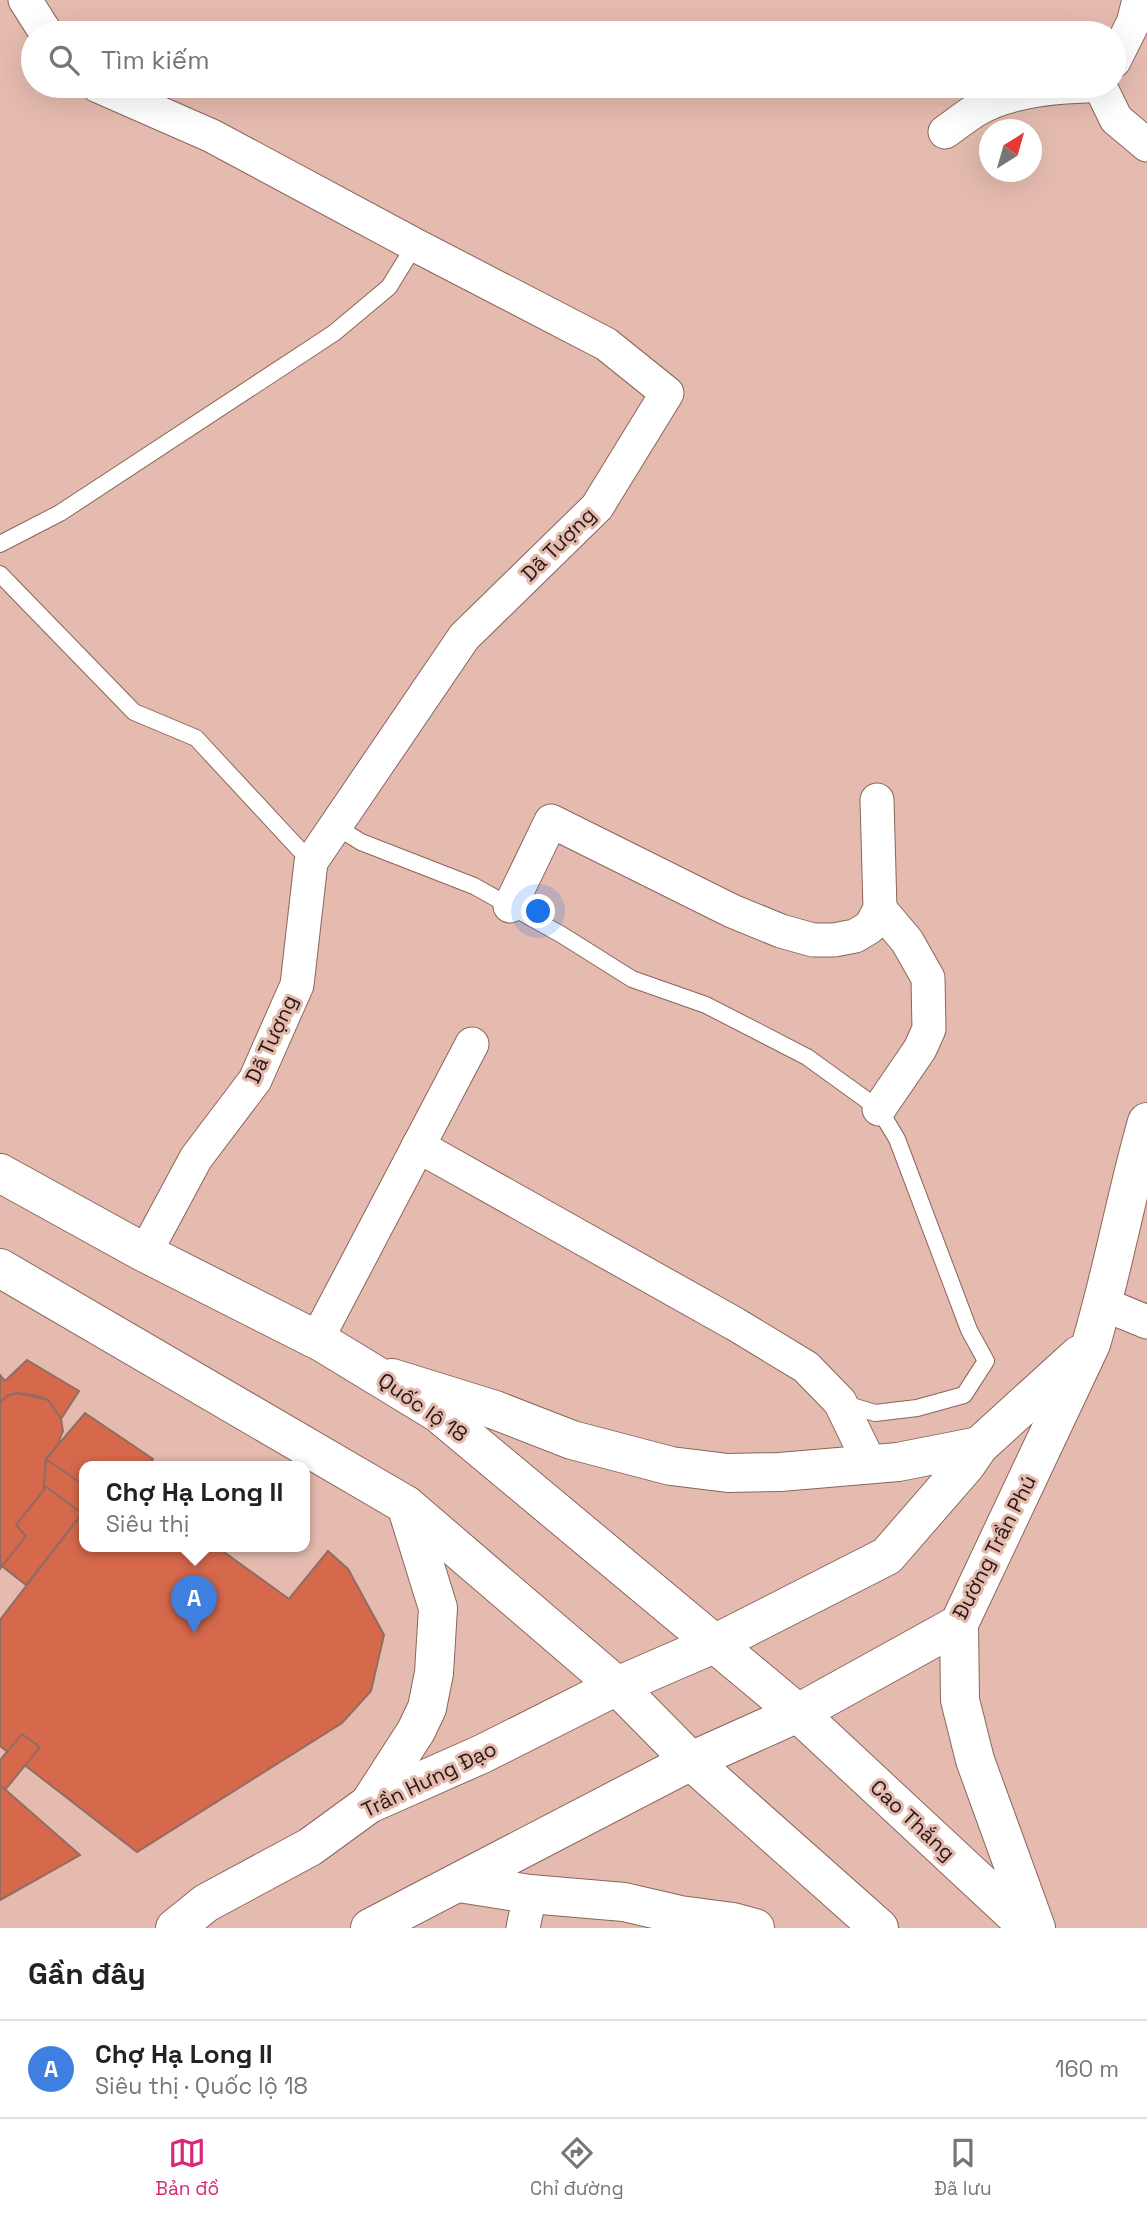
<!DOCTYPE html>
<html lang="vi">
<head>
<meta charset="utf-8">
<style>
  :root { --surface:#fff; --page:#f2f2f2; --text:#222; --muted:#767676; --line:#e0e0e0; --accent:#db2777 }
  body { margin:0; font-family:"Space Grotesk",sans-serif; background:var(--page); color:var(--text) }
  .compass { position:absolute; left:979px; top:119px; width:63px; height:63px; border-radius:50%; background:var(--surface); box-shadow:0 7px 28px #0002; rotate:37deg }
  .you { position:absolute; left:539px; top:912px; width:24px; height:24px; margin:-18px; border:5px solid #fff; border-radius:50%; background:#1a73e8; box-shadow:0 0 0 10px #1a73e833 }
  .badge { display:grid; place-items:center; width:46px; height:46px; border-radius:50%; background:var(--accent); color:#fff; font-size:23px; font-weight:700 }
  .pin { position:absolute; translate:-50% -58px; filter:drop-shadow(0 2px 4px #0008) }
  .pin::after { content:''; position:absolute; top:37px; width:24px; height:21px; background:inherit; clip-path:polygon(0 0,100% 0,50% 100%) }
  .popup { position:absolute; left:79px; top:1461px; width:231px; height:91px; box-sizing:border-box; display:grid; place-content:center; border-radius:14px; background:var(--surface); filter:drop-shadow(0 2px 5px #0005); font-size:23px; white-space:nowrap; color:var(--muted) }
  .popup b { font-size:26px; color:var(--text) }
  .popup::after { content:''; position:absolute; left:50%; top:100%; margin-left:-14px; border:14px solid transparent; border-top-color:var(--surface) }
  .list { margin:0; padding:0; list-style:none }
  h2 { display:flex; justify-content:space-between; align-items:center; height:91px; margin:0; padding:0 28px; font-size:30px }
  h2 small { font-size:23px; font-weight:400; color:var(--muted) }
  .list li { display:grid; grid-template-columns:46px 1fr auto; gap:21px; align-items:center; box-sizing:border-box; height:98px; padding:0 28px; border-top:2px solid var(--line) }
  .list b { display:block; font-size:26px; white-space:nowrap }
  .list p { margin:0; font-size:23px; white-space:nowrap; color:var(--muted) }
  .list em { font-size:23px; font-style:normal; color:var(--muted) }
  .icon { flex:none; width:38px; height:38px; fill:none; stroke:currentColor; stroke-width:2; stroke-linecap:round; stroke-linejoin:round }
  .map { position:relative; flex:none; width:1147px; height:1928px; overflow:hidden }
  .search { position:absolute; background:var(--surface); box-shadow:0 7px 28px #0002; left:21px; right:21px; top:21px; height:77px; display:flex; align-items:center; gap:18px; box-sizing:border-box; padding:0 24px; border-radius:38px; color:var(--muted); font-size:26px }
  .sheet { height:189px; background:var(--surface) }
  nav { display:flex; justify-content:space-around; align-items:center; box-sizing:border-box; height:98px; border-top:2px solid var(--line); background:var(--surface); font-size:19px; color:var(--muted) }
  nav a { display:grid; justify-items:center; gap:4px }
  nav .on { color:var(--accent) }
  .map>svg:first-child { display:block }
  .building { fill:#d6694c; stroke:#926c61; stroke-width:2 }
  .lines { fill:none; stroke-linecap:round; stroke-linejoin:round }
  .lane-casing { stroke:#8b655b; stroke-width:18 }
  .street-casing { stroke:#8b655b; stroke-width:35 }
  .secondary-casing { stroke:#8b655b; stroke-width:40 }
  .primary-casing { stroke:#8b655b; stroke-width:40 }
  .highway-casing { stroke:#8b655b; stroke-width:40 }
  .lane { stroke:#fff; stroke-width:16 }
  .street { stroke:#fff; stroke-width:33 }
  .secondary { stroke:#fff; stroke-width:38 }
  .primary { stroke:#fff; stroke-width:38 }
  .highway { stroke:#fff; stroke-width:38 }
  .labels { text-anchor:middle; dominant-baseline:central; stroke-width:6; stroke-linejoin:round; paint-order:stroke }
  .street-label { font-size:21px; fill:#281915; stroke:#e5bbaf }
</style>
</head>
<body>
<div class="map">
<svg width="1147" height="1928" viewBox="0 0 1147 1928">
  <rect width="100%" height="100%" fill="#e5bbaf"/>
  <!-- building -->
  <g class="building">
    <path d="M27 1360 79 1391 61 1419 48 1400 38 1396 17 1393 7 1396 0 1403V1375L5 1381Z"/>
    <path d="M17 1393 48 1400 61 1419 63 1431 57 1446 46 1459 44 1490 16 1525 26 1536 0 1569V1403L7 1396Z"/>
    <path d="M85 1413 153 1459 148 1467H84V1511L26 1585 2 1566 26 1536 16 1525 44 1490 46 1459Z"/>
    <path d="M46 1459 84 1485V1515L44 1485Z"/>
    <path d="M84 1511V1547H217L289 1599 328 1551 348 1569 384 1635 371 1691 342 1723 137 1852 0 1746V1620Z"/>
    <path d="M22 1734 40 1747 5 1790 0 1785V1760Z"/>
    <path d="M0 1785 80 1855 0 1900Z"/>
  </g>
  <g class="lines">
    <!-- lane casing -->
    <g class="lane-casing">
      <g id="lane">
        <path d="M0 544 60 513 334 333 389 287 415 245"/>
        <path d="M0 574 134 712 196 738 311 862"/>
        <path d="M337 827 361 842 474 886 562 935 632 979 706 1005 807 1057 879 1109 897 1139 969 1330 986 1361 964 1395 917 1408 875 1413 842 1403"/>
      </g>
    </g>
    <!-- street casing -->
    <g class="street-casing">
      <g id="street">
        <path d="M25 0 46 33"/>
        <path d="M1114 61 1133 23 1139 0"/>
        <path d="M98 86 212 136 415 245 606 344 667 393 597 507 464 637 311 862 297 985 255 1080 196 1158 145 1253"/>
        <path d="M1100 86 1116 119 1147 145"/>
        <path d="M945 132C955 125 965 117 976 110 1006 92 1053 87 1087 86"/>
        <path d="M510 906 551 821 732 911 781 931 813 940H834L855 936 870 927 880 909 877 800"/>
        <path d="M879 1109 920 1049 929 1029 928 978 907 941 880 909"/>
        <path d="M418 1146 735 1324 806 1367 840 1402 870 1464"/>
        <path d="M1103 1304 1147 1322"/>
        <path d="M317 1339 472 1044"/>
        <path d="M523 1928 530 1894"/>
      </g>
    </g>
    <!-- secondary casing -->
    <g class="secondary-casing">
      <g id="secondary">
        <path d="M392 1378 495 1410 572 1440 671 1466 728 1473 780 1472 898 1462 979 1446"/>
        <path d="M959 1624 960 1700 975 1760 1036 1928"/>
        <path d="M714 1644 887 1556 966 1465 979 1446 1079 1355"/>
        <path d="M798 1713 959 1624 1091 1344C1113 1270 1126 1195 1147 1122"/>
        <path d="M369 1804 416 1731 427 1708 434 1673 438 1608 406 1505"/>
        <path d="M459 1883 530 1894 624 1902 680 1915 733 1922 755 1928"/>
        <path d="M175 1928 206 1903 310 1847 369 1804 482 1754 617 1686"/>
        <path d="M370 1928 691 1761"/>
      </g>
    </g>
    <!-- primary casing -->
    <g class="primary-casing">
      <g id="primary">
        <path d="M0 1173 145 1253 323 1343 438 1413 798 1713 1029 1928"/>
        <path d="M0 1268 406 1505 617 1686 691 1761 879 1928"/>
      </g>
    </g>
    <!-- highway casing -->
    <g class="highway-casing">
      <g id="highway">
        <path d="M617 1686 714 1644"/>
        <path d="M691 1761 798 1713"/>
      </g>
    </g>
    <!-- lane -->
    <use href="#lane" class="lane"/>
    <!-- street -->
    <use href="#street" class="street"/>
    <!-- secondary -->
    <use href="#secondary" class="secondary"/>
    <!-- primary -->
    <use href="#primary" class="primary"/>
    <!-- highway -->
    <use href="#highway" class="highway"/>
  </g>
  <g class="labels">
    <!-- street labels -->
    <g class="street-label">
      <text transform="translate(558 544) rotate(-45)">Dã Tượng</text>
      <text transform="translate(271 1039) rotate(-65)">Dã Tượng</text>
      <text transform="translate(423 1407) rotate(35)">Quốc lộ 18</text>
      <text transform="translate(994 1547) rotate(-63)">Đường Trần Phú</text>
      <text transform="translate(429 1779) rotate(-26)">Trần Hưng Đạo</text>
      <text transform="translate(913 1820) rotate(43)">Cao Thắng</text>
    </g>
  </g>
</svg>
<svg class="compass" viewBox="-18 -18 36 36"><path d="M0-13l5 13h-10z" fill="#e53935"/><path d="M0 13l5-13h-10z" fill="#767676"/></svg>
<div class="you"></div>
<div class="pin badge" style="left:194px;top:1633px;background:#3f7fe0">A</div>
<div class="popup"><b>Chợ Hạ Long II</b>Siêu thị</div>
<div class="search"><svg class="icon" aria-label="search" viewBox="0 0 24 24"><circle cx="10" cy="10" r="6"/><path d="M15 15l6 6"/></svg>Tìm kiếm</div>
</div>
<section class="sheet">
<h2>Gần đây<small></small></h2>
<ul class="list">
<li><span class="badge" style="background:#3f7fe0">A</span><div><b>Chợ Hạ Long II</b><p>Siêu thị · Quốc lộ 18</p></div><em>160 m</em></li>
</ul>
</section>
<nav>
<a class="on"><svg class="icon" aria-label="map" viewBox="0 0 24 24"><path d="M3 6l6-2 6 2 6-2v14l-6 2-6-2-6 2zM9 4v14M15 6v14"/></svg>Bản đồ</a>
<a><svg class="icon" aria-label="directions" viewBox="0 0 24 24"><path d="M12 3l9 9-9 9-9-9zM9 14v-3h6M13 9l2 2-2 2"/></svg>Chỉ đường</a>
<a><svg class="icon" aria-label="saved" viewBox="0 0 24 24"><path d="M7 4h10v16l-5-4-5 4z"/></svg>Đã lưu</a>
</nav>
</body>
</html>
